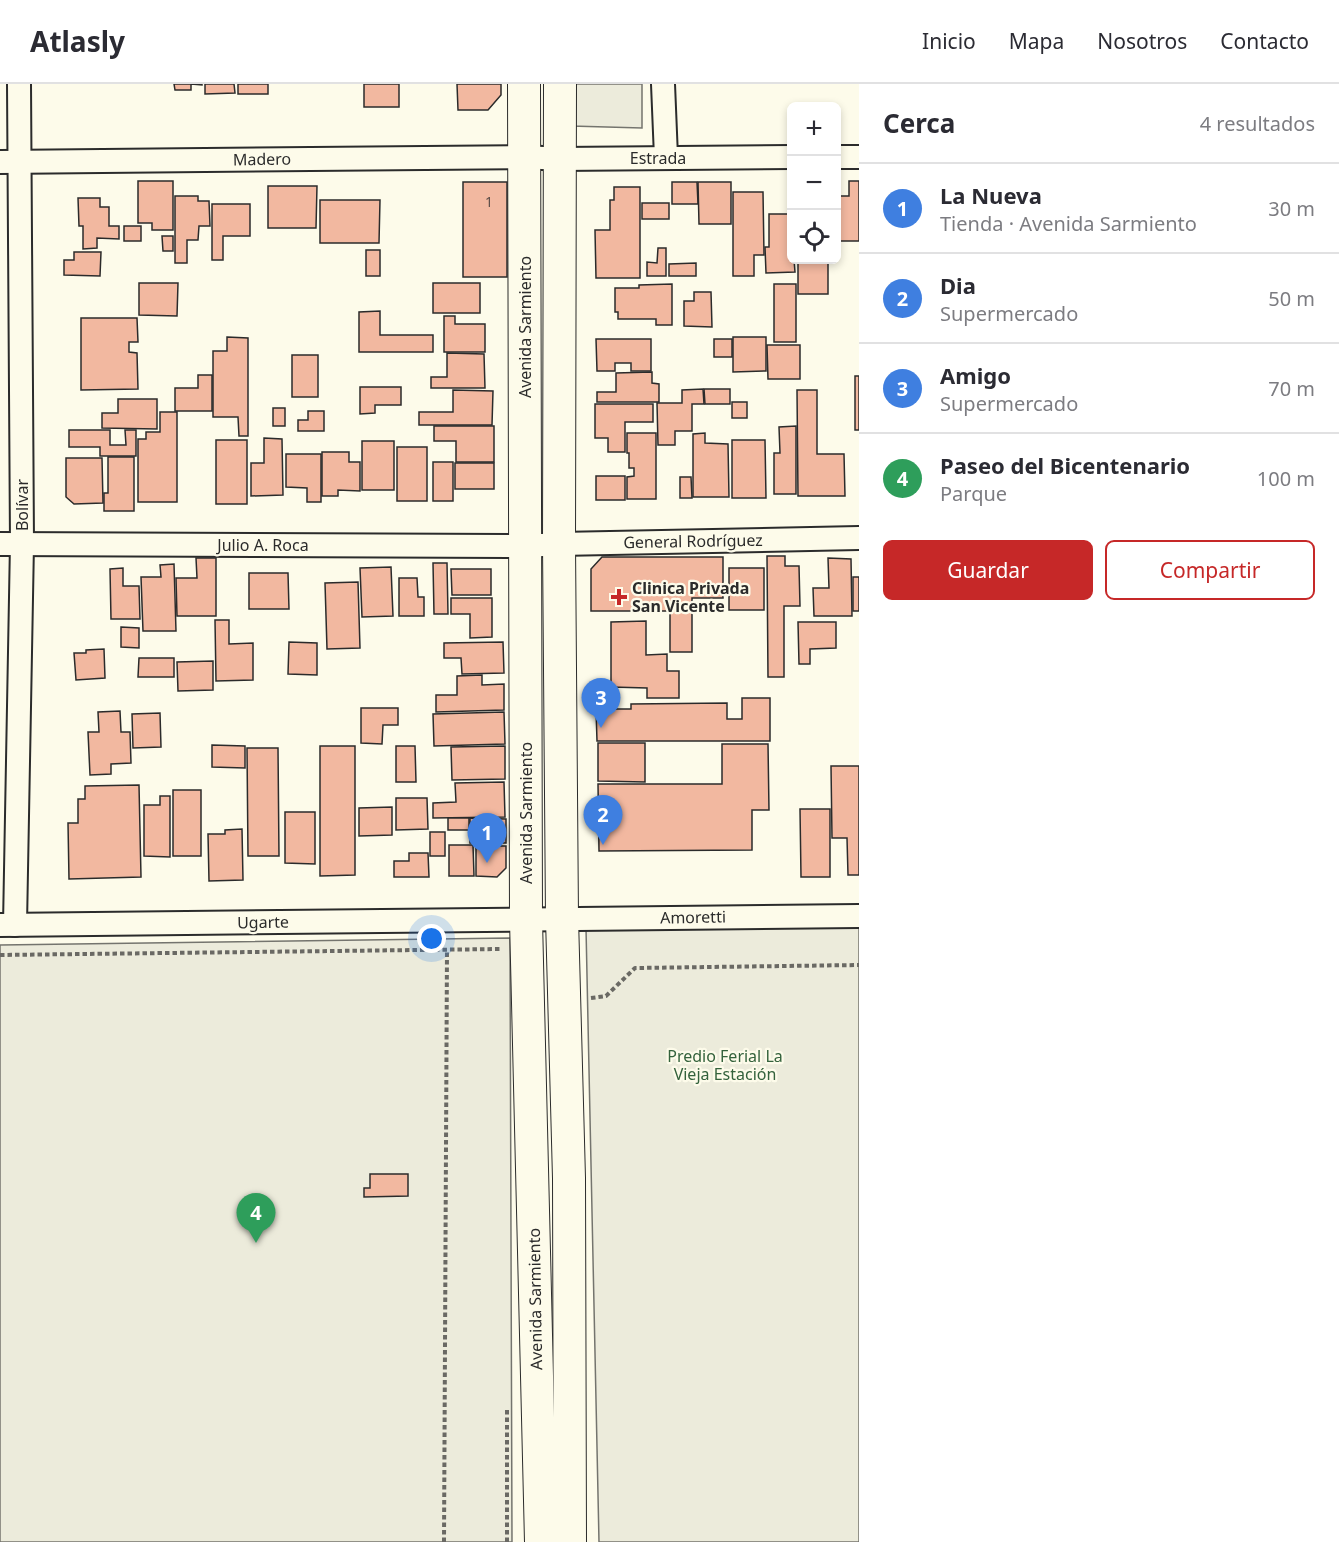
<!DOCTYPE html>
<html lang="es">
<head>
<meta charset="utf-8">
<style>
  :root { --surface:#fff; --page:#f7f7f7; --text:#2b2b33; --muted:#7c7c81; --line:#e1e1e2; --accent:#c62828 }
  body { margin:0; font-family:"Noto Sans",sans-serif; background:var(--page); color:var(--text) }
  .controls { position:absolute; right:18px; top:18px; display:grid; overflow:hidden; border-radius:9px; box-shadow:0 3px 9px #0003 }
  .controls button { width:54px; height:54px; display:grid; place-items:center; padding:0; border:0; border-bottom:2px solid var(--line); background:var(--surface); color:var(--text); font:30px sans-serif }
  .you { position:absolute; left:432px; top:855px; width:21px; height:21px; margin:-15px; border:4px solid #fff; border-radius:50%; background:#1a73e8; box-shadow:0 0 0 9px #1a73e833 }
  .badge { display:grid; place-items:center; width:39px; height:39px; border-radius:50%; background:var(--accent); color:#fff; font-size:20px; font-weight:700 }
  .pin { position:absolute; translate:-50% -50px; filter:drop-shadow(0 2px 3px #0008) }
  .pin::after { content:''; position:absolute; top:32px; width:21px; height:18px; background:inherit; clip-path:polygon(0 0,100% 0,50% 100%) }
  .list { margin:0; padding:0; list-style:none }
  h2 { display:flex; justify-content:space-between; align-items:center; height:78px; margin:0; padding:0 24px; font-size:26px }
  h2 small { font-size:20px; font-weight:400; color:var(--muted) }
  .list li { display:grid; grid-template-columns:39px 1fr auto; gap:18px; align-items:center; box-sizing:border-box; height:90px; padding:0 24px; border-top:2px solid var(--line) }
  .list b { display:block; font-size:22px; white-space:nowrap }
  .list p { margin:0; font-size:20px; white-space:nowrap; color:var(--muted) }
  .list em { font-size:20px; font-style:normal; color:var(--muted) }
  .actions { display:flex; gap:12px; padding:18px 24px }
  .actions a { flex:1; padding:14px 0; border:2px solid var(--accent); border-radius:9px; text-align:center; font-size:21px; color:var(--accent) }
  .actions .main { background:var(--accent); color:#fff }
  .icon { flex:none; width:33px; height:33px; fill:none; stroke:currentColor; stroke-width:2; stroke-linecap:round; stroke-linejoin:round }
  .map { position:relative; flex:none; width:859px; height:1458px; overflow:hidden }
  header { display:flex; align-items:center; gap:36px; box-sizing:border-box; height:84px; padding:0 30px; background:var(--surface); border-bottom:2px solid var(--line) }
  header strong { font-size:28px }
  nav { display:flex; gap:33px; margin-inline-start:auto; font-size:21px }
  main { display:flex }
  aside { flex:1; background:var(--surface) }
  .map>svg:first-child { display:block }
  .green { fill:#ecebdb; stroke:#74746e; stroke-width:1.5 }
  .building { fill:#f2b8a0; stroke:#2b2b2b; stroke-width:1.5 }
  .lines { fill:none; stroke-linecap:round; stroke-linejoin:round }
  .street-casing { stroke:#2b2b2b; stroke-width:26 }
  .secondary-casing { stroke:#2b2b2b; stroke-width:34 }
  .path { stroke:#6a6964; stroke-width:4; stroke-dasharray:4.5 3; stroke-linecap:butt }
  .street { stroke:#fdfbea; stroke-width:22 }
  .secondary { stroke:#fdfbea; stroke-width:32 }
  .poi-dot { fill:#c62828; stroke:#fdfbea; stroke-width:2 }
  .labels { text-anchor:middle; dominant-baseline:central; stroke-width:4.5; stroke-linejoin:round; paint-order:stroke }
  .number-label { font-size:14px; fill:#5d4e48 }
  .street-label { font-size:16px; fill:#2b2b2b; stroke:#fdfbea }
  .poi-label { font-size:16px; font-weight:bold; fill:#2b2b2b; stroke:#fdfbea; text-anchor:start }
  .park-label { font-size:16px; fill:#34623c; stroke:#fdfbea }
</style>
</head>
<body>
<header>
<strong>Atlasly</strong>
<nav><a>Inicio</a><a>Mapa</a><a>Nosotros</a><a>Contacto</a></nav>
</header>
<main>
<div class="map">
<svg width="859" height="1458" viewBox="0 0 859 1458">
  <rect width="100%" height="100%" fill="#fdfbea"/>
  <!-- green -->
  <g class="green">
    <path d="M571 0H642V44L571 42Z"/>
    <path d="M859 836V1458H599L586 844Z"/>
    <path d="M510 854 512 1458H0V861Z"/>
  </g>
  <!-- building -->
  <g class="building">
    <path d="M174 0H202V1L191 0V6H175Z"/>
    <path d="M205 0H234L235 9 205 10Z"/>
    <rect x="238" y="0" width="30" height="10"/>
    <rect x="364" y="0" width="35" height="23"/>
    <path d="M457 0H501V11L488 26H458Z"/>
    <path d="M138 97H173V146H152V139H138Z"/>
    <path d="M849 97H859V157H836V112H849Z"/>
    <rect x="463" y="98" width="44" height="95"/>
    <path d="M672 98H697L698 120H672Z"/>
    <path d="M698 98H731V140H699Z"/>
    <path d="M268 102H317L316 144H268Z"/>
    <path d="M614 103H640V194H596L595 146H610V116H614Z"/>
    <path d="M733 108H763L764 171H754V192H733Z"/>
    <path d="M175 112H198V117H209L210 142H199L198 156H187V179H175Z"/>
    <path d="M78 114H100V123H109V142H119V155L97 154V164L83 165V142H79Z"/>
    <path d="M320 116H380L379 159H320Z"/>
    <rect x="642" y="119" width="27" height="16"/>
    <path d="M212 120H250V152H223V176H212Z"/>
    <path d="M769 130H792V176H794L795 188 766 189 765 163H769Z"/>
    <rect x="124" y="142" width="17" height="15"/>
    <path d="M162 152H173V167H163Z"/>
    <path d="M658 164H666V192H647V178L657 179Z"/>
    <rect x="366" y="166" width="14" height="26"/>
    <path d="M74 168H101L100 192 64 191V176H74Z"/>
    <rect x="798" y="176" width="30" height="34"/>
    <path d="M696 179V192H669V180Z"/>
    <path d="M139 199H178L177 232 139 231Z"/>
    <rect x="433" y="199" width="47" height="30"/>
    <path d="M672 200V241H656V235H618V228H615V204H639V201Z"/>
    <rect x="774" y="200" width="22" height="58"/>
    <path d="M694 208H711L712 243 684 242V217H694Z"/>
    <path d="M380 227V251H433V268H359V228Z"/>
    <path d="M444 232H455V240H485V268H444Z"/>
    <path d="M81 234H137L138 258H129V268L137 269 138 305 81 306Z"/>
    <path d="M227 253 248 254V352H239L238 333H213V267H227Z"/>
    <path d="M733 253H766V287L733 288Z"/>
    <path d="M596 255H651V287H631V279H615V287H597Z"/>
    <rect x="714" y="255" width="18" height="18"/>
    <path d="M767 261H800V295H768Z"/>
    <path d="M447 269 484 270 485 304H431V293H447Z"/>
    <rect x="292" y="271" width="26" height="42"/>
    <path d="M652 288V299L659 300V318H597V308H616V289Z"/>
    <path d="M198 291H212V327H175V304H198Z"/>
    <rect x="855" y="292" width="4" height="54"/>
    <path d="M360 303H401V321H375V329L360 330Z"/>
    <path d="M703 305 704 320H692V347H675V361H658L657 319H682V306Z"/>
    <path d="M704 305H730V320H705Z"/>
    <path d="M453 306 493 307 492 341H419V328H453Z"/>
    <path d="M797 306H817V370H844L845 412H798Z"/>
    <path d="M118 315H157V345L102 344V329H118Z"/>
    <rect x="732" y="318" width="15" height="16"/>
    <path d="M595 320H653V338H625V368H608V354H595Z"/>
    <rect x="273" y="324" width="12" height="18"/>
    <path d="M308 327H324V347H298V336H308Z"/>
    <path d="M160 328H177V418H138V355H146V348H160Z"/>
    <path d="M434 342H494V378H456V357H434Z"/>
    <path d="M796 342V410H774V369H780L779 343Z"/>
    <path d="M69 346H110V361H126L125 346H136V372H100V363H69Z"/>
    <path d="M627 349H656V415H627V393L634 392V384H629V369H627Z"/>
    <path d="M705 349V359L728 360 729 413H693V350Z"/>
    <path d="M264 354 282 355 283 411 251 412V379H264Z"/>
    <rect x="216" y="356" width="31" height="64"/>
    <path d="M732 356H765L766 414H732Z"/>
    <rect x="362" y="357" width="32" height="49"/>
    <rect x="397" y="363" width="30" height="54"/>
    <path d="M322 368H349V378H360V407L338 406V412H322Z"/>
    <path d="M286 370H321V418H307V404L286 403Z"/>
    <path d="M108 373H134V427H104V409H108Z"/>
    <path d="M66 374H102L103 419 74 420 66 413Z"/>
    <rect x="433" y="378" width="20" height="39"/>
    <rect x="455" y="379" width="39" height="26"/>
    <rect x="596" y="392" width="29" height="24"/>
    <path d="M680 393H691L692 414H680Z"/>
    <path d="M767 472H785V482H799L800 522H784V593H768Z"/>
    <path d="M602 473H723V514H692V568H670V527H591V485Z"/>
    <path d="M196 474H216V532H177L176 494H197Z"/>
    <path d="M828 474 851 475 852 532H814L813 504H829Z"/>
    <path d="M433 479H447L448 530H434Z"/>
    <path d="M174 480 176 547H143L141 493H161L160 481Z"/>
    <path d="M391 483 393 532 362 533 360 484Z"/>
    <path d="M123 484V502H139L140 535H111L110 485Z"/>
    <rect x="729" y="484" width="35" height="42"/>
    <path d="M451 485H491V511H452Z"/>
    <path d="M249 489H288L289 525H249Z"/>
    <rect x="853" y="493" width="6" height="34"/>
    <path d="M399 494H417L418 513H424V532H399Z"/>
    <path d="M358 498 360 564 327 565 325 499Z"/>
    <path d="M451 514H492V553L470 554V530H451Z"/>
    <path d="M215 536H229V560L253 559V596L216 597Z"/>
    <path d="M646 537V571L667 570V587H679V614H647V604L611 603V538Z"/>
    <path d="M798 538H836V564L810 565V580H799Z"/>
    <path d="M121 543 139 544V564L121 563Z"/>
    <path d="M289 558 317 559V591L288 590Z"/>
    <path d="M503 558 504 589 462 590 461 574H444V559Z"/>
    <path d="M104 565 105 594 76 596 74 569H86V566Z"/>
    <path d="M139 574H174V593H138Z"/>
    <path d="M213 577V606L178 607 177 578Z"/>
    <path d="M482 591V601L504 600V626L436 628V611H457V592Z"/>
    <path d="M742 614H770V657H597L596 625H631V620L727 619V635H742Z"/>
    <path d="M361 624H398V641H383L382 660 361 659Z"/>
    <path d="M120 627 121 648H130L131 679 111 680V690L90 691 88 648H99L98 628Z"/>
    <path d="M504 628 505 660 434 662 433 630Z"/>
    <path d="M160 629 161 663 133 664 132 630Z"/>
    <path d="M598 659H645V698L598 697Z"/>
    <path d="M722 660H768L769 726H752V766L599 767 598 700H722Z"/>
    <path d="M212 661 245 662V684L212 683Z"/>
    <path d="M320 662H355V791L320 792Z"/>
    <path d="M396 662H415L416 698H396Z"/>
    <path d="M505 662V695L452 696 451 663Z"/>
    <path d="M247 664H278L279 772H248Z"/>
    <path d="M831 682H859V791H848L847 754H832Z"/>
    <path d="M504 698 505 733 433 734V719L456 718 455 699Z"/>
    <path d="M139 701 141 793 69 795 68 739H78V715H85V702Z"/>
    <rect x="173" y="706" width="28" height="66"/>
    <path d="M160 712H170V773L144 772V721H160Z"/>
    <path d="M396 714H427L428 745 396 746Z"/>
    <path d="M392 723V751L359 752V724Z"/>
    <path d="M800 725H830V793H801Z"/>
    <path d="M285 728H315V780L285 779Z"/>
    <rect x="448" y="734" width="21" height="12"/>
    <path d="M470 734 506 735V759H470Z"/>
    <path d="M242 745 243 796 209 797 208 750H225V746Z"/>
    <rect x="430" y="748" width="15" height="24"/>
    <path d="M449 761H473L474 792H449Z"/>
    <path d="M476 762H506V784L497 793 476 792Z"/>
    <path d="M409 769H428L429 793H394V777H409Z"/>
    <path d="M370 1090H408V1112L364 1113V1104H370Z"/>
  </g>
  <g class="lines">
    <!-- street casing -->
    <g class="street-casing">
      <g id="street">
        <path d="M663 0 666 73"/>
        <path d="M836 73H859"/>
        <path d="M0 78 525 73 560 75 792 73"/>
        <path d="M0 460 526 462 559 460 859 454"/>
        <path d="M0 841 859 832"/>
        <path d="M15 841 22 459 19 0"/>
      </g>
    </g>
    <!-- secondary casing -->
    <g class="secondary-casing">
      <g id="secondary">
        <path d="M524 0 526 836 541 1458"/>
        <path d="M560 0 559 460 562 834 569 1094 570 1458"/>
      </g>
    </g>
    <!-- path -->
    <g class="path">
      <path d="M0 871 501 865"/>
      <path d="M591 914 606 912 635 884 859 881"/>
      <path d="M444 1458 447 866"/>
      <path d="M507 1458V1324"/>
    </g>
    <!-- street -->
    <use href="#street" class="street"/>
    <!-- secondary -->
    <use href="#secondary" class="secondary"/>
  </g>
  <!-- markers -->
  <path class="poi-dot" d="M616 504h6v6h6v6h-6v6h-6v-6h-6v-6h6z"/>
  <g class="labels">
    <!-- number labels -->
    <g class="number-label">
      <text x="489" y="117">1</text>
    </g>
    <!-- street labels -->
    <g class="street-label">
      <text x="658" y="74">Estrada</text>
      <text transform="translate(262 75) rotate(-1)">Madero</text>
      <text transform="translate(525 243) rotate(-90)">Avenida Sarmiento</text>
      <text transform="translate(22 421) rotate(-90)">Bolívar</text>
      <text transform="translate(693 457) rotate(-1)">General Rodríguez</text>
      <text x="263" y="461">Julio A. Roca</text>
      <text transform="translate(526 729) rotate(-90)">Avenida Sarmiento</text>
      <text transform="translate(693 833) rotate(-1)">Amoretti</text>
      <text transform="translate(263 838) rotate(-1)">Ugarte</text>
      <text transform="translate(535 1215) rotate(-91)">Avenida Sarmiento</text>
    </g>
    <!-- poi labels -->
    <g class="poi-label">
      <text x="632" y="504">Clinica Privada<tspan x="632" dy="18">San Vicente</tspan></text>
    </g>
    <!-- park labels -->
    <g class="park-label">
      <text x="725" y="972">Predio Ferial La<tspan x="725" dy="18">Vieja Estación</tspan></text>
    </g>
  </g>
</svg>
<div class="controls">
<button>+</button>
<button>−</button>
<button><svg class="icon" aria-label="locate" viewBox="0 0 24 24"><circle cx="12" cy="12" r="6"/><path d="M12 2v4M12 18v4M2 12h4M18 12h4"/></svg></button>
</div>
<div class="you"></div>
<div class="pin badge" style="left:487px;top:779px;background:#3f7fe0">1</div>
<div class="pin badge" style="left:603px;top:761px;background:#3f7fe0">2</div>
<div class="pin badge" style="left:601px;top:644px;background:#3f7fe0">3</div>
<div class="pin badge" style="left:256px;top:1159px;background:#2e9e5b">4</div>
</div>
<aside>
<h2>Cerca<small>4 resultados</small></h2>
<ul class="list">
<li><span class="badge" style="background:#3f7fe0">1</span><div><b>La Nueva</b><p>Tienda · Avenida Sarmiento</p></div><em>30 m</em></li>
<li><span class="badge" style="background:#3f7fe0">2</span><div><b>Dia</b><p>Supermercado</p></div><em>50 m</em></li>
<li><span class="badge" style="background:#3f7fe0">3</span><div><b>Amigo</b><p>Supermercado</p></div><em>70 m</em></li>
<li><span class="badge" style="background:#2e9e5b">4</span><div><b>Paseo del Bicentenario</b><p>Parque</p></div><em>100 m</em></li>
</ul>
<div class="actions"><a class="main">Guardar</a><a>Compartir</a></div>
</aside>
</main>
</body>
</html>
